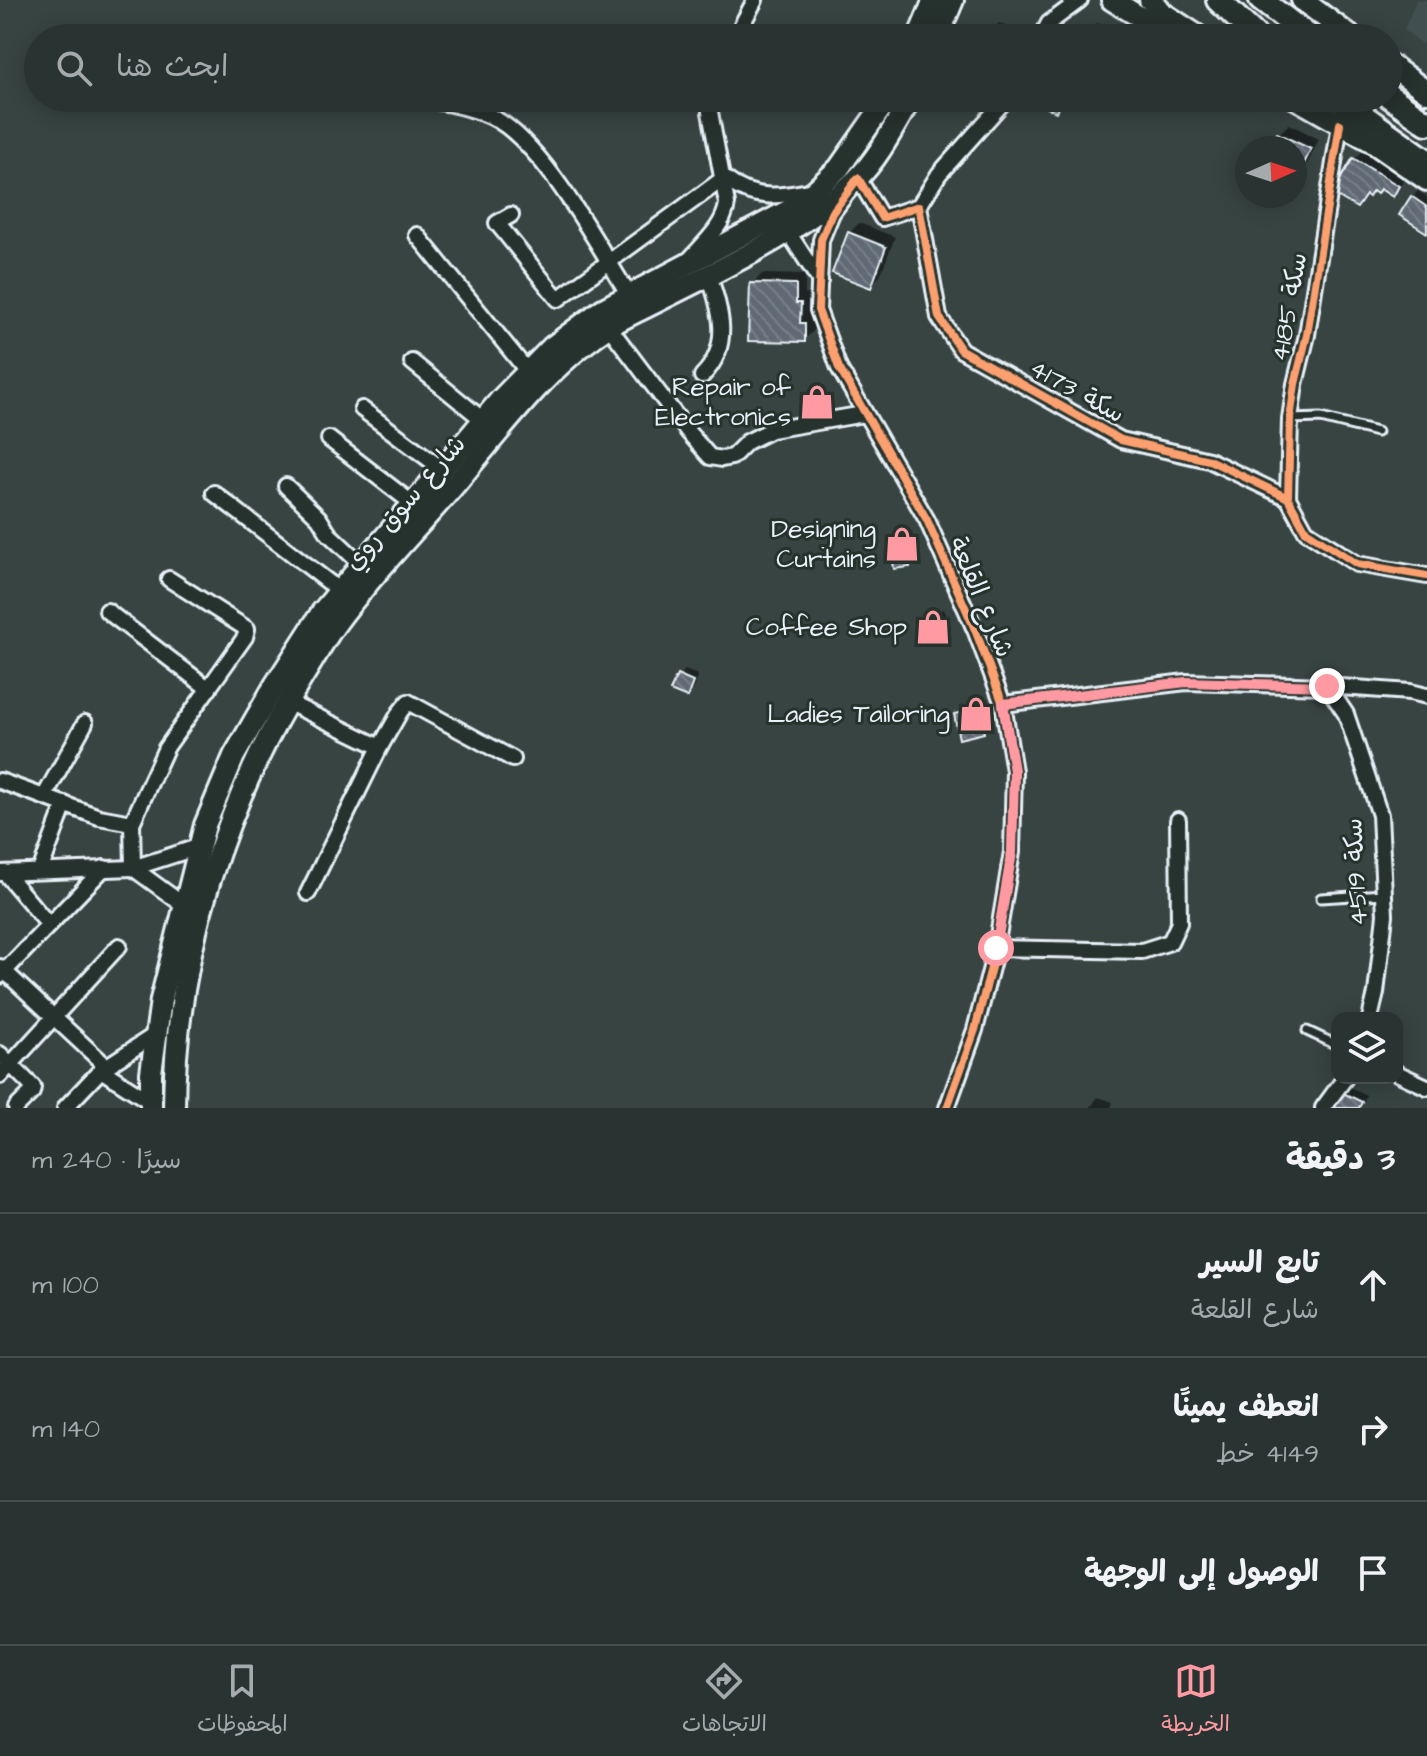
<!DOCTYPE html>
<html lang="ar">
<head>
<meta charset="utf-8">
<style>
  :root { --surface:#293332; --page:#353f3e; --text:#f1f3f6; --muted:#a5aaac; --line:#454e4d; --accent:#ff9aa2 }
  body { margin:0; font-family:"Architects Daughter","Playpen Sans Arabic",sans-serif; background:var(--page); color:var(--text); direction:rtl }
  .controls { position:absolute; right:24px; bottom:24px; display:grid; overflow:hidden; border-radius:16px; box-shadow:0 4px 20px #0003 }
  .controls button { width:72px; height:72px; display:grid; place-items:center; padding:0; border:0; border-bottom:2px solid var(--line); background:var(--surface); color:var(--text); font:40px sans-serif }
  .compass { position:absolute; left:1235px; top:136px; width:72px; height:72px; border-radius:50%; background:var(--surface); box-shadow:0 4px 20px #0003; rotate:87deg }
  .stop { position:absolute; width:24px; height:24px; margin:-18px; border:6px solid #ff9aa2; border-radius:50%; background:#fff }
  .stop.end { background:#ff9aa2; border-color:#fff; box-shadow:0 2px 8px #0008 }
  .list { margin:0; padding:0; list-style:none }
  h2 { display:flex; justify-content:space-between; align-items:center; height:104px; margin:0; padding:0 32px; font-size:34px }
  h2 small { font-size:26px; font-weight:400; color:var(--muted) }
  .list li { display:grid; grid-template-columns:52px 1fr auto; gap:24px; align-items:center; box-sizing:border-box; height:144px; padding:0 32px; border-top:2px solid var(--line) }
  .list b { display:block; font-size:30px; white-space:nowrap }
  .list p { margin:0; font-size:26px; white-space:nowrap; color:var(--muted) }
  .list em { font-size:26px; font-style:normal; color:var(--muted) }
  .icon { flex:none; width:44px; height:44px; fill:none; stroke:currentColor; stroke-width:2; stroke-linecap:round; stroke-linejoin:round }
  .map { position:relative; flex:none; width:1427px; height:1108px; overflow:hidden; direction:ltr }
  .search { position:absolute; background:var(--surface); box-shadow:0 4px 20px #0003; left:24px; right:24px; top:24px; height:88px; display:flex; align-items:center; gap:20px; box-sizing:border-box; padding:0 28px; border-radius:44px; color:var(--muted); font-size:30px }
  .sheet { height:536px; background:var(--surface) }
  nav { display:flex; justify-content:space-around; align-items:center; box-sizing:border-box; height:112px; border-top:2px solid var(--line); background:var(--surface); font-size:22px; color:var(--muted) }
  nav a { display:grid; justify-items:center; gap:4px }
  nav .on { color:var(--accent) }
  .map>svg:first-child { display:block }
  .built { fill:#434f51 }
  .shadow { fill:#0007 }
  .building { fill:url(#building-back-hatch); stroke:#e8f1f8; stroke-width:2 }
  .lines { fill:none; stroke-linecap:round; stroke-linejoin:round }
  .service-casing { stroke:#e8f1f8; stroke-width:13 }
  .minor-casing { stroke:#e8f1f8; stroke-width:20 }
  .secondary-casing { stroke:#e8f1f8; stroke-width:26 }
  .primary-casing { stroke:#e8f1f8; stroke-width:28 }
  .service { stroke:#26332d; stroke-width:7 }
  .minor { stroke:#26332d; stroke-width:14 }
  .secondary { stroke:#26332d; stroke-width:20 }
  .primary { stroke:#26332d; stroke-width:22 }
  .cycleway-casing { stroke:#26332d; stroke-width:13 }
  .cycleway { stroke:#fca06f; stroke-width:8 }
  .route { stroke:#ff9aa2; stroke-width:10 }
  .labels { text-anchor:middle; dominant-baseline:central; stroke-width:6; stroke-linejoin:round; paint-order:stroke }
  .street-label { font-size:26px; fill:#e8f1f8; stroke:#26332d }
  .poi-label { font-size:26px; fill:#e8f1f8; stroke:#26332d; text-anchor:end }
</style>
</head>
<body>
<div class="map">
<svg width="1427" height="1108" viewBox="0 0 1427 1108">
  <defs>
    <pattern id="building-back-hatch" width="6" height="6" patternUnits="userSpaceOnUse" patternTransform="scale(2)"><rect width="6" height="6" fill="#606a74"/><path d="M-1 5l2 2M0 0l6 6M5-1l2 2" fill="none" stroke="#778089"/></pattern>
  </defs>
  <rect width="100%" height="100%" fill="#374442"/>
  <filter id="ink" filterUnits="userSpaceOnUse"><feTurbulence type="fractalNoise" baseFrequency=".0125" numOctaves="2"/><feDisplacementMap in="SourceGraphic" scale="16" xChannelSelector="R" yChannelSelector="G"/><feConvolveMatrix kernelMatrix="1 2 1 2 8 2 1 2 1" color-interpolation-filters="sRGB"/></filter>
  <g filter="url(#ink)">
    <!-- built -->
    <path class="built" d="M1416 0H1427V48L1404 30Z"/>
    <!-- shadow -->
    <g class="shadow">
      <path d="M999 23 1021 34 1019 38H1004L991 31Z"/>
      <path d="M1097 23 1117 31 1114 38H1087Z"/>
      <path d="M1136 33 1148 38H1131Z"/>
      <path d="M1168 98H1218L1209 108Z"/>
      <path d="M1289 124 1319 139 1302 175 1295 183V148H1272L1279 134Z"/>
      <path d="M1365 149 1408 176 1393 194 1381 187 1368 194 1357 206 1334 192 1355 159Z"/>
      <path d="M1418 191 1427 197V231L1412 198Z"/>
      <path d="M859 223 895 237 880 276 870 286 849 233Z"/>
      <path d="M762 274 805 275V294H810L809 313H814V330L804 340 752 284Z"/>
      <path d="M828 393 829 402 826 405 808 398Z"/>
      <path d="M912 531 916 559 909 565 892 539 899 533Z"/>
      <path d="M944 609 951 627 945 633 923 620 930 614Z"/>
      <path d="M685 670 698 675 693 689 686 696 678 676Z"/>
      <path d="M985 704 990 725 983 732 956 715 962 709Z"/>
      <path d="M1347 1086 1366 1095 1361 1108H1334L1341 1092Z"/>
      <path d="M1098 1097 1113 1102 1111 1108H1090Z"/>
    </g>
    <!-- building -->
    <g class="building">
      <path d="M1089 28 1112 38H1085Z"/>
      <path d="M1026 98H1063L1056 112Z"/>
      <path d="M1166 98H1211L1209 110 1165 103Z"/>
      <path d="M1277 133 1311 149 1295 183V148H1270Z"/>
      <path d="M1353 158 1399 186 1393 197 1380 189 1377 194 1373 191 1369 197 1366 195 1357 208 1332 193Z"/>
      <path d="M1411 196 1427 207V233L1399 215Z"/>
      <path d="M848 232 886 247 871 288 832 273Z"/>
      <path d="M750 283 796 284V303H801L800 323H805V342L748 341Z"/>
      <path d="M826 394 827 407 807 409 806 397Z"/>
      <path d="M907 537 910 567 894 569 890 539Z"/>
      <path d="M938 614 946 635 928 641 921 620Z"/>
      <path d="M677 675 693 682 687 698 670 691Z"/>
      <path d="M979 709 984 733 959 739 954 714Z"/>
      <path d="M1339 1091 1362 1102 1359 1108H1332Z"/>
    </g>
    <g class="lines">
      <!-- service casing -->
      <g class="service-casing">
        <g id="service">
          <path d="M1290 419 1321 418 1377 432"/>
          <path d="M1321 898 1384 894"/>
          <path d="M1307 1031 1337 1045"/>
        </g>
      </g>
      <!-- minor casing -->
      <g class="minor-casing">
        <g id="minor">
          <path d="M735 38 755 0"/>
          <path d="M1041 38 1049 23 1080 0"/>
          <path d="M418 98C442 102 468 106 490 116 542 140 598 246 629 295"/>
          <path d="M724 178C753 201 779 197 814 190"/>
          <path d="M919 206 939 174 1007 98"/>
          <path d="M511 215 497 223 558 299 724 178"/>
          <path d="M788 232 820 281"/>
          <path d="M417 235 528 372"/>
          <path d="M690 259C704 243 724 226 727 204L710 112 711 98"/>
          <path d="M609 327 689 433 710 457 722 459 732 457 747 442 771 430 864 414"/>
          <path d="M412 362 483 420"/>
          <path d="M702 376C732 346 721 312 709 275"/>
          <path d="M362 409 442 469"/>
          <path d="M329 439 413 504"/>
          <path d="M286 486 319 518 329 534 362 565"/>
          <path d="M214 493 340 591"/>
          <path d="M1288 498 1290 419 1295 384 1307 335 1340 124"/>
          <path d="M107 611 209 689"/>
          <path d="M1327 686 1346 714 1380 815 1385 915 1376 993 1370 1018"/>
          <path d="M287 702 380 747 400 712 408 702 513 759"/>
          <path d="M1003 704 1186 682 1327 686 1410 692 1427 696"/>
          <path d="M0 781 99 817 132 823"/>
          <path d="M44 797 85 723"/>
          <path d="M133 868 132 823 166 748 245 637 247 629 169 579"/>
          <path d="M133 868 185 906"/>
          <path d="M40 871 65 804"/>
          <path d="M0 873 133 868 198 847"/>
          <path d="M5 873 49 925"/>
          <path d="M308 893 380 747"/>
          <path d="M996 948 1142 951 1170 942 1179 923 1178 820"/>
          <path d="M0 967 106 1066"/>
          <path d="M0 976 104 868"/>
          <path d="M0 1054 33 1087 32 1092 16 1108"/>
          <path d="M101 1070 151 1102"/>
          <path d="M1397 1073 1427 1087"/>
          <path d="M0 1076 119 946"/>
          <path d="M65 1108 101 1070 156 1034"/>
          <path d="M947 1108 975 1030 996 948 1012 852 1014 771 1003 704 976 632 927 520 839 368 818 310 821 240 832 213 858 178 882 218 919 206 939 317 961 350 1121 440 1209 460 1288 498 1306 531 1357 564 1427 576"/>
          <path d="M1323 1108 1345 1078"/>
        </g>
      </g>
      <!-- secondary casing -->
      <g class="secondary-casing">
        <g id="secondary">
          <path d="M1112 0 1174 38"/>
          <path d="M1150 0 1163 13 1201 38"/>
          <path d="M1302 0 1353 38"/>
          <path d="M918 38 934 0"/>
          <path d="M937 38 953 0"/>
          <path d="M1389 64 1427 92"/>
          <path d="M1295 98 1371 141 1427 180"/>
          <path d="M151 1108V1073L161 1000 205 825 234 756 275 685 322 612 501 399 552 347 603 309 799 205 839 168 888 98"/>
          <path d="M174 1108C175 954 224 803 305 673 316 656 325 638 337 622 372 574 418 528 457 482 504 426 550 363 613 324 630 314 649 306 666 297 733 263 801 232 856 180 879 158 895 125 911 98"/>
        </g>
      </g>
      <!-- primary casing -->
      <g class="primary-casing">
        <g id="primary">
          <path d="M1218 0 1258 38"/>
          <path d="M1261 0 1311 38"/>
          <path d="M1389 96 1427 123"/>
          <path d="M1338 98 1427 161"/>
        </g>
      </g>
      <!-- service -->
      <use href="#service" class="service"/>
      <!-- minor -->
      <use href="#minor" class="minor"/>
      <!-- secondary -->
      <use href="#secondary" class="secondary"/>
      <!-- primary -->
      <use href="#primary" class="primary"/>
      <!-- cycleway casing -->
      <g class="cycleway-casing">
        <g id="cycleway">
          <path d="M1288 498 1290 419 1295 384 1307 335 1340 124"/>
          <path d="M947 1108 975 1030 996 948 1012 852 1014 771 1003 704 976 632 927 520 839 368 818 310 821 240 832 213 858 178 882 218 919 206 939 317 961 350 1121 440 1209 460 1288 498 1306 531 1357 564 1427 576"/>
        </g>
      </g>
      <!-- cycleway -->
      <use href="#cycleway" class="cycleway"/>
    </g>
  </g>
  <g class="lines" filter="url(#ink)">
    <!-- route -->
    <path class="route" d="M996 948 1012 852 1014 771 1003 704 1186 682 1327 686"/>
  </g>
  <!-- icons -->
  <defs>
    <g id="shop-bare" transform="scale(2.76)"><path d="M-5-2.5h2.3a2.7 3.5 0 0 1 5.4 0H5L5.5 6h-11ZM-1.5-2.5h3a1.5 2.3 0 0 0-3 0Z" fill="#ff9aa2" stroke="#26332d" stroke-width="2.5" paint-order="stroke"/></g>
  </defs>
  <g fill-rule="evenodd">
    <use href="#shop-bare" x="817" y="402"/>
    <use href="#shop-bare" x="902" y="544"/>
    <use href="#shop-bare" x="933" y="627"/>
    <use href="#shop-bare" x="976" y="714"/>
  </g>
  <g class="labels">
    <!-- street labels -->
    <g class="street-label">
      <text transform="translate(1289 307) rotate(-80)">سكة 4185</text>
      <text transform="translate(1077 391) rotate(29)">سكة 4173</text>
      <text transform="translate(405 503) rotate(-49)">شارع سوق روي</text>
      <text transform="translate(981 597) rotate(67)">شارع القلعة</text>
      <text transform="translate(1356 872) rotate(-93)">سكة 4519</text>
    </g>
    <!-- poi labels -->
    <g class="poi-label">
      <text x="791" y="387">Repair of<tspan x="791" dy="30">Electronics</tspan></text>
      <text x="876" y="529">Designing<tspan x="876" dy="30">Curtains</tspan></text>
      <text x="907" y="627">Coffee Shop</text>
      <text x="950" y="714">Ladies Tailoring</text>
    </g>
  </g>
</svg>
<div class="controls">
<button><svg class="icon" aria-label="layers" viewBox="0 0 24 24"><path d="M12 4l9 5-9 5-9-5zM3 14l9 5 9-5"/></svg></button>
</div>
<svg class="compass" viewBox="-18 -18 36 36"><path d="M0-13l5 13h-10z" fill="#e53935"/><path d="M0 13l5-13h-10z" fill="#a5aaac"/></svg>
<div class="stop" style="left:996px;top:948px"></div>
<div class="stop end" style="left:1327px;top:686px"></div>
<div class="search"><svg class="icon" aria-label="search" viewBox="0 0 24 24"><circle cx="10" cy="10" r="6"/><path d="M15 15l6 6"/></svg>ابحث هنا</div>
</div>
<section class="sheet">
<h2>3 دقيقة<small>سيرًا · 240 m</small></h2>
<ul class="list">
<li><svg class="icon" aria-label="ahead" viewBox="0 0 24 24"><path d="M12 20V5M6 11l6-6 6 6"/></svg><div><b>تابع السير</b><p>شارع القلعة</p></div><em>100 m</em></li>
<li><svg class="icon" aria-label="right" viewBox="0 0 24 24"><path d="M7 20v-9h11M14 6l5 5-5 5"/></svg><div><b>انعطف يمينًا</b><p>4149 خط</p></div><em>140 m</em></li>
<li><svg class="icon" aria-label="arrive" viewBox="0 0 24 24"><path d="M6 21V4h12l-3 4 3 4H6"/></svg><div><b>الوصول إلى الوجهة</b></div></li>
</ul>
</section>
<nav>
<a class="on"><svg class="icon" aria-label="map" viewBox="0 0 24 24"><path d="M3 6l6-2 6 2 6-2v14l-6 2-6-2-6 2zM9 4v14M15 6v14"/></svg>الخريطة</a>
<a><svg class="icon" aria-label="directions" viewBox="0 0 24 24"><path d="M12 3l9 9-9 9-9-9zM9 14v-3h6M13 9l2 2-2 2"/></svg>الاتجاهات</a>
<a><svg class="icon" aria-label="saved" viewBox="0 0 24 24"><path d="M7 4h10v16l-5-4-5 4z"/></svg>المحفوظات</a>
</nav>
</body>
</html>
